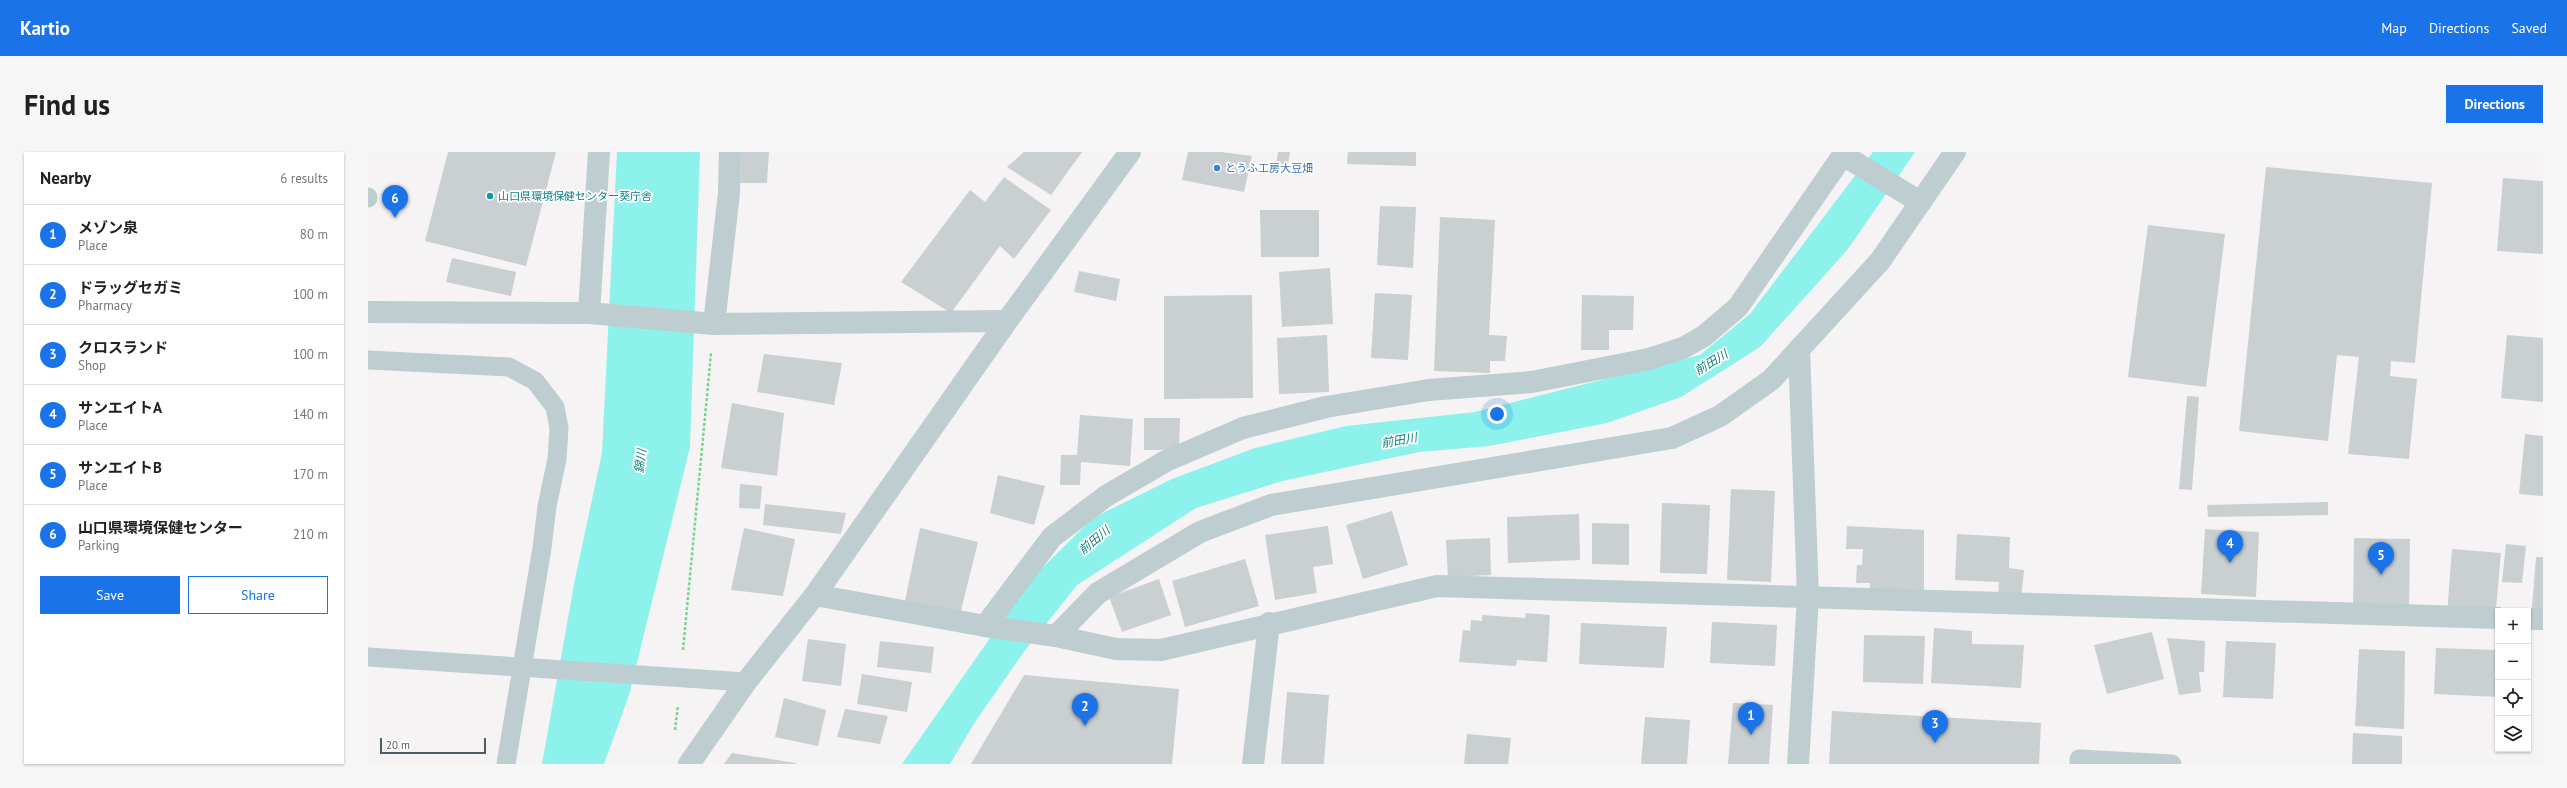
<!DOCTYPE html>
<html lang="en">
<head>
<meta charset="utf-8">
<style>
  :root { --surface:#fff; --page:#f6f6f6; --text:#202124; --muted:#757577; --line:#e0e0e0; --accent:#1a73e8 }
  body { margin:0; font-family:"PT Sans","Noto Sans JP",sans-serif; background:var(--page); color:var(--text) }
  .controls { position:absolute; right:12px; bottom:12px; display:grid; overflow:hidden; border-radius:0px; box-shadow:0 1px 3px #0004 }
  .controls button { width:36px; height:36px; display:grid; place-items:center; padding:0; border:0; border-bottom:1px solid var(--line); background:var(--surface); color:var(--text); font:20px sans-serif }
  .scale { position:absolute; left:12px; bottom:10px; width:106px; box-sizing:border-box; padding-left:4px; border:2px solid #495d62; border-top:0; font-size:11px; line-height:14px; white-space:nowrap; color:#495d62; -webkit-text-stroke:3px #fff; paint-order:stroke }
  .you { position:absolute; left:1129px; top:262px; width:14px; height:14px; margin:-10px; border:3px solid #fff; border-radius:50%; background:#1a73e8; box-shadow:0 0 0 6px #1a73e833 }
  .badge { display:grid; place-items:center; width:26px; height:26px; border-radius:50%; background:var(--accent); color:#fff; font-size:13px; font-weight:700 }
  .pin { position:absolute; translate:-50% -33px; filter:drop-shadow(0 1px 2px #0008) }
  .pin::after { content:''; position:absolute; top:21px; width:14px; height:12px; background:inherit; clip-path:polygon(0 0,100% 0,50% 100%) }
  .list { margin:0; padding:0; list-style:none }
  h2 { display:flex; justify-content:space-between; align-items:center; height:52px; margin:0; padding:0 16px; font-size:17px }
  h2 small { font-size:13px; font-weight:400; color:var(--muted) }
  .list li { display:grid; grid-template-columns:26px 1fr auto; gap:12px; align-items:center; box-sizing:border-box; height:60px; padding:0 16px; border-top:1px solid var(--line) }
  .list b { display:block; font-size:15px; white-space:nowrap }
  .list p { margin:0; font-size:13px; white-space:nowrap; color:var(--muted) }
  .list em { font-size:13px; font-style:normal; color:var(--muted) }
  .actions { display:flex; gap:8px; padding:12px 16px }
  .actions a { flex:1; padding:9px 0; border:1px solid var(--accent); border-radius:0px; text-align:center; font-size:14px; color:var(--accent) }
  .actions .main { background:var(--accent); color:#fff }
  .icon { flex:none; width:22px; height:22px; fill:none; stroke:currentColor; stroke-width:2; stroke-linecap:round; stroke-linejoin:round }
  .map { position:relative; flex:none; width:2175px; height:612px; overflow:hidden; border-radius:0px }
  header { display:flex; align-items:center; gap:24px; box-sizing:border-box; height:56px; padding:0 20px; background:var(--accent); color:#fff }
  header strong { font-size:19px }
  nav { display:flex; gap:22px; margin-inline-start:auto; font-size:14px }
  .intro { display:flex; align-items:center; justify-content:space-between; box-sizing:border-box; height:96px; padding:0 24px }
  h1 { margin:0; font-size:28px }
  .button { padding:10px 18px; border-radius:0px; background:var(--accent); color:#fff; font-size:14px; font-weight:700 }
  main { display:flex; gap:24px; padding:0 24px }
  aside { flex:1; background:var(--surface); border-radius:0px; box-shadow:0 1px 3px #0004 }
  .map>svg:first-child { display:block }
  .water { fill:#8cf2eb }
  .building { fill:#cacfd2 }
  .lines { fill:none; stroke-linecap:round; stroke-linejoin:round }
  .path { stroke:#76d48c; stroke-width:2.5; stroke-dasharray:3 2; stroke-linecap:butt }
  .service { stroke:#bdcdd0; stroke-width:19 }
  .minor { stroke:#bdcdd0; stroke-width:22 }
  .shop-dot { fill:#3f7fe0; stroke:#fff; stroke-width:1.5 }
  .culture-dot { fill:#0f9aa8; stroke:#fff; stroke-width:1.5 }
  .labels { text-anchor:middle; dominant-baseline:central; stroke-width:3.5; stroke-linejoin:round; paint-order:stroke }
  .shop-label { font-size:11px; fill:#366cbe; stroke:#fff; text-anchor:start }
  .culture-label { font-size:11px; fill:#0d838f; stroke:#fff; text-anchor:start }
  .water-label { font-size:12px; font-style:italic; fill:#097f77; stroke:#fff }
</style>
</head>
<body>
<header>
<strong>Kartio</strong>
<nav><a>Map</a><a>Directions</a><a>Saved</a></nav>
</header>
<div class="intro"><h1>Find us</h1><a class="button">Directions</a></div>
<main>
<aside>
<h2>Nearby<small>6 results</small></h2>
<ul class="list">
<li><span class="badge">1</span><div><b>メゾン泉</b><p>Place</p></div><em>80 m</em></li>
<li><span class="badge">2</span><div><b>ドラッグセガミ</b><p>Pharmacy</p></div><em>100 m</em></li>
<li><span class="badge">3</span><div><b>クロスランド</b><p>Shop</p></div><em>100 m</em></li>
<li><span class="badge">4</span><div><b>サンエイトA</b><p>Place</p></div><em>140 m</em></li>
<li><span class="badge">5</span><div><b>サンエイトB</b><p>Place</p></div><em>170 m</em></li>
<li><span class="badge">6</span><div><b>山口県環境保健センター</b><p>Parking</p></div><em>210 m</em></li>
</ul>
<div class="actions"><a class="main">Save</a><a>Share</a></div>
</aside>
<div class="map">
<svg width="2175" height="612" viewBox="0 0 2175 612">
  <rect width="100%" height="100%" fill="#f5f3f3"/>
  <!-- water -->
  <g class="water">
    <path d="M249 0H332L322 295 261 543 236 612H174L207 427 234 301Z"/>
    <path d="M1505 0H1547L1480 97 1392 195 1313 245 1239 271 1121 294 1051 300 914 329 828 356 709 433 655 501 607 570 582 612H534L664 426 725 366 804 327 887 296 978 274 1107 260 1332 203 1382 162Z"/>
  </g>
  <!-- building -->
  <g class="building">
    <path d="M80 0H188L158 114 57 89Z"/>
    <path d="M373 0H401L399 31H372Z"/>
    <path d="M656 0H714L683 43 639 15Z"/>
    <path d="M820 0H853L884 4 876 40 814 28Z"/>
    <path d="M910 0H922L919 17 908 15Z"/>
    <path d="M980 0H1048V14L979 12Z"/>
    <path d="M1898 15 2064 31 2047 211 2023 209 2022 224 2049 227 2041 307 1980 302 1991 205 1969 203 1960 289 1871 279Z"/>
    <path d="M636 25 683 58 646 107 632 94 583 161 533 130 602 38 617 50Z"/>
    <path d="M2135 26 2175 29V102L2129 99Z"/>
    <path d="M1012 54 1048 55 1045 116 1009 113Z"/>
    <path d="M892 58H951V105H893Z"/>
    <path d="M1072 65 1127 68 1121 183 1139 184 1137 209H1122V221L1066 219Z"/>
    <path d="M1780 73 1857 82 1838 235 1760 225Z"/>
    <path d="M84 106 148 120 143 144 78 130Z"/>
    <path d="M962 116 965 172 914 175 911 120Z"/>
    <path d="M711 119 752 127 748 149 706 140Z"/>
    <path d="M1007 141 1044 143 1040 208 1003 206Z"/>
    <path d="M884 143 885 246 796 247V144Z"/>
    <path d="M1214 143 1266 144 1265 178H1241V198H1213Z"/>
    <path d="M959 183 961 240 911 242 909 186Z"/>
    <path d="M2139 183 2175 186V250L2133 246Z"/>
    <path d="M396 202 474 211 466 253 389 240Z"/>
    <path d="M1819 244 1831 245 1824 338 1811 337Z"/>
    <path d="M364 251 416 261 409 324 353 316Z"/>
    <path d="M712 263 765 267 762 314 713 310 712 333H692L693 303H709Z"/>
    <path d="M776 266H812L811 298H776Z"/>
    <path d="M2157 282 2175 284V344L2151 342Z"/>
    <path d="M630 323 677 334 666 373 622 361Z"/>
    <path d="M372 332 394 334 392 357 371 356Z"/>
    <path d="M1363 337 1407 339 1403 430 1359 428Z"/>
    <path d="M1960 350V363L1840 365 1839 353Z"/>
    <path d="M1294 351 1342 353 1339 422 1292 421Z"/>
    <path d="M397 352 478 361 473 382 395 373Z"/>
    <path d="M1024 359 1040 413 995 427 978 373Z"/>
    <path d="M1211 362 1212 408 1140 411 1139 365Z"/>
    <path d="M1224 371 1261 372V413L1224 412Z"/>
    <path d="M960 374 965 412 945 415 949 441 907 448 897 383Z"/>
    <path d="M1479 374 1556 378V443L1501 441 1502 431H1488L1489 413H1494L1495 397H1478Z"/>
    <path d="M376 376 427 387 415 444 363 438Z"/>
    <path d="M552 376 610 390 592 462 536 454Z"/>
    <path d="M1837 377 1891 380 1888 445 1833 442Z"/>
    <path d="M1589 382 1642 385 1641 416 1656 418 1653 447 1630 446 1631 430 1587 428Z"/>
    <path d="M1122 386 1123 423 1080 425 1078 388Z"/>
    <path d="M1986 386 2042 387 2041 460 1985 459Z"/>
    <path d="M2138 392 2158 394 2154 431 2134 430Z"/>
    <path d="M2084 397 2133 401 2127 467 2079 463Z"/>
    <path d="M2168 405H2175V468L2163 467Z"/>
    <path d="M877 407 891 454 817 475 804 429Z"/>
    <path d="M791 427 803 463 754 480 741 445Z"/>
    <path d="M1158 461 1182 463 1179 510 1149 508 1148 514 1091 510 1095 478 1102 479 1103 468 1114 469V463L1157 466Z"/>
    <path d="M1344 470 1409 473 1407 514 1342 511Z"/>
    <path d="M1213 471 1299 475 1296 516 1211 512Z"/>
    <path d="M1566 476 1604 479V492L1656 493 1653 536 1563 531Z"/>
    <path d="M1784 480 1796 527 1739 542 1726 493Z"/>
    <path d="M1496 483 1557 484 1555 532 1495 530Z"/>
    <path d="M1799 486 1837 489 1836 520H1831L1833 540 1811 543Z"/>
    <path d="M440 487 478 492 473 534 434 529Z"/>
    <path d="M512 489 566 495 563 521 509 515Z"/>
    <path d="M1858 489 1908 491 1905 547 1855 545Z"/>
    <path d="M2068 496 2130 498V545L2066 542Z"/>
    <path d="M1991 497 2037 499 2036 577 1987 574Z"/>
    <path d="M494 522 544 530 539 560 489 552Z"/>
    <path d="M656 523 811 537 804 612H603Z"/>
    <path d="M919 540 961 543 956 612H913Z"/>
    <path d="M416 546 458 558 450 594 407 585Z"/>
    <path d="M1365 551 1405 553 1401 612H1360Z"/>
    <path d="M477 557 520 564 512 592 469 585Z"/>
    <path d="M1464 559 1673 571 1671 612H1461Z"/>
    <path d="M1277 565 1322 568 1319 612H1273Z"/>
    <path d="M1985 581 2034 584V612H1984Z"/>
    <path d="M1099 582 1143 586 1140 612H1096Z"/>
    <path d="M364 601 428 611V612H356Z"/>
  </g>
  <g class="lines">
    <!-- path -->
    <g class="path">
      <path d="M315 498 343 201"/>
      <path d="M307 578 310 553"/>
    </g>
    <!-- service -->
    <g class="service">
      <path d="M0 45V46"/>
      <path d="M0 208 141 215 167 229 187 255 191 276 189 307 179 354 174 396 138 612"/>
      <path d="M0 505 378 530"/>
      <path d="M1711 612V607L1804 612"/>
    </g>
    <!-- minor -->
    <g class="minor">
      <path d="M0 160 221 161 346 172 639 169"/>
      <path d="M221 161 231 0"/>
      <path d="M346 172 361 41 362 0"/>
      <path d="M447 443 617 474 688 484 748 497 793 498 1069 434 2130 466"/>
      <path d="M2160 467H2175"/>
      <path d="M617 474 684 385 738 344 798 309 875 276 958 255 1061 238 1164 230 1281 207 1315 196 1336 184 1370 155 1475 3 1552 50"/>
      <path d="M688 484 730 441 760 423 832 380 903 353 1304 286 1352 264 1403 228 1512 109 1587 0"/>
      <path d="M321 612 378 530 447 443 639 169 762 0"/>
      <path d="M885 612 901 471"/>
      <path d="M1430 612 1440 444 1431 197"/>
    </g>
  </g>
  <!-- markers -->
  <circle class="shop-dot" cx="849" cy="16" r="4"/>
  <circle class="culture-dot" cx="122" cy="44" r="4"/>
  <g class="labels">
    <!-- shop labels -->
    <g class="shop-label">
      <text x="857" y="16">とうふ工房大豆畑</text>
    </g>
    <!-- culture labels -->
    <g class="culture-label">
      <text x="130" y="44">山口県環境保健センター葵庁舎</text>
    </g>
    <!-- water labels -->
    <g class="water-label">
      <text transform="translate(1343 210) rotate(-32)">前田川</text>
      <text transform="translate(1031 288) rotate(-10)">前田川</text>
      <text transform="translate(272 309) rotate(-83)">錦川</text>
      <text transform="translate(726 388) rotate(-40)">前田川</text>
    </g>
  </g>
</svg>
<div class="controls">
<button>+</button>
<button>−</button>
<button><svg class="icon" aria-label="locate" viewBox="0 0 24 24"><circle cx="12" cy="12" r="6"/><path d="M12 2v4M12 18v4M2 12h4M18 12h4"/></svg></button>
<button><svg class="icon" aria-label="layers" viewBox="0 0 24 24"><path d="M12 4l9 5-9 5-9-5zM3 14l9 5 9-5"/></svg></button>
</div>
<div class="scale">20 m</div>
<div class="you"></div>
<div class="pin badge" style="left:1383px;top:583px">1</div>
<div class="pin badge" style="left:717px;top:574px">2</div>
<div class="pin badge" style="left:1567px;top:591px">3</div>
<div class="pin badge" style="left:1862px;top:411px">4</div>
<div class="pin badge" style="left:2013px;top:423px">5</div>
<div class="pin badge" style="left:27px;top:66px">6</div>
</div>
</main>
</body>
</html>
